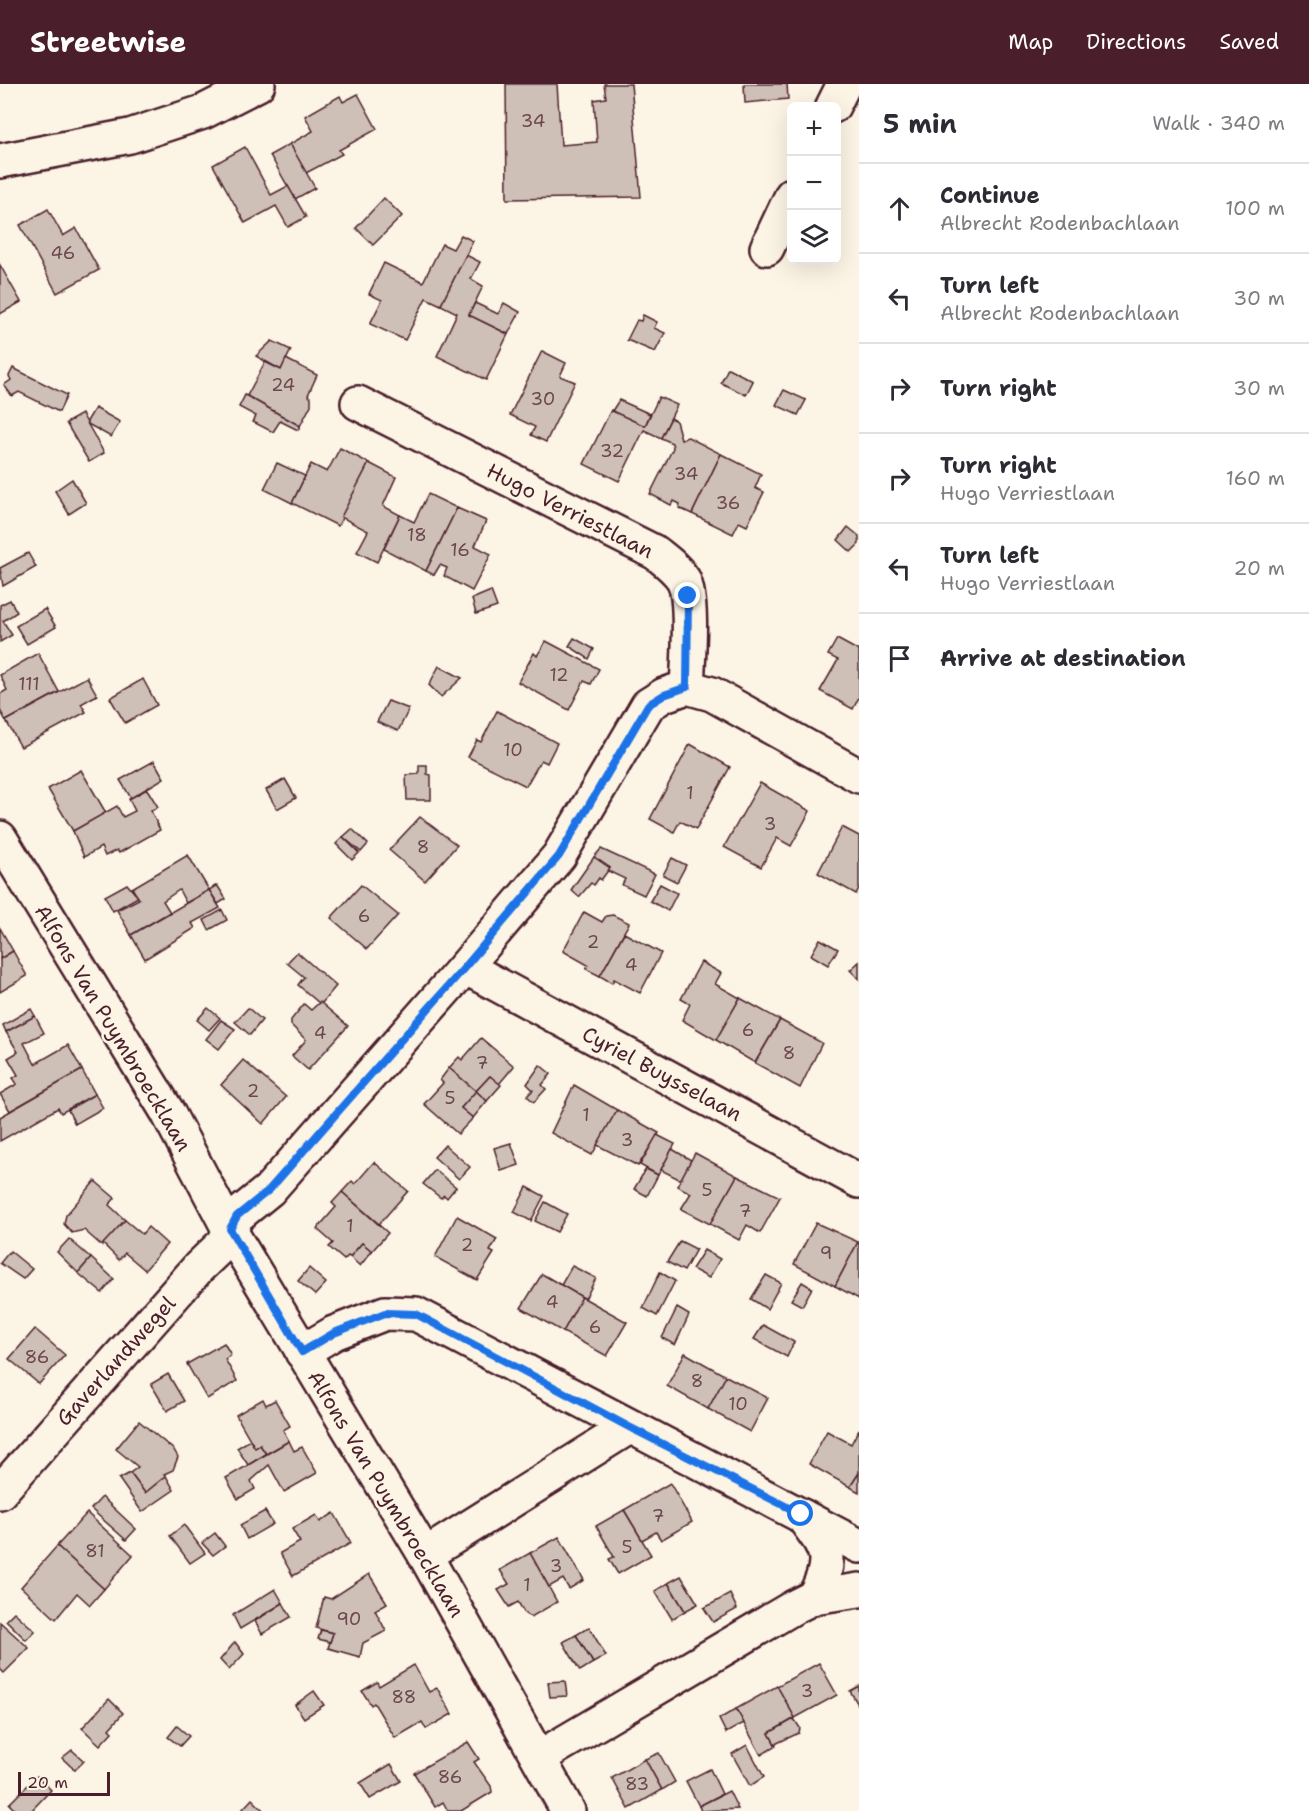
<!DOCTYPE html>
<html lang="en">
<head>
<meta charset="utf-8">
<style>
  :root { --surface:#fff; --page:#f7f7f7; --text:#2b2b33; --muted:#7c7c81; --line:#e1e1e2; --accent:#4a1f2b }
  body { margin:0; font-family:"Shantell Sans",sans-serif; background:var(--page); color:var(--text) }
  .controls { position:absolute; right:18px; top:18px; display:grid; overflow:hidden; border-radius:9px; box-shadow:0 6px 24px #0002 }
  .controls button { width:54px; height:54px; display:grid; place-items:center; padding:0; border:0; border-bottom:2px solid var(--line); background:var(--surface); color:var(--text); font:30px sans-serif }
  .scale { position:absolute; left:18px; bottom:15px; width:92px; box-sizing:border-box; padding-left:6px; border:3px solid #4a1f2b; border-top:0; font-size:16px; line-height:21px; white-space:nowrap; color:#4a1f2b; -webkit-text-stroke:4px #fcf5e5; paint-order:stroke }
  .stop { position:absolute; width:18px; height:18px; margin:-14px; border:4px solid #1a73e8; border-radius:50%; background:#fff }
  .stop.end { background:#1a73e8; border-color:#fff; box-shadow:0 2px 6px #0008 }
  .list { margin:0; padding:0; list-style:none }
  h2 { display:flex; justify-content:space-between; align-items:center; height:78px; margin:0; padding:0 24px; font-size:26px }
  h2 small { font-size:20px; font-weight:400; color:var(--muted) }
  .list li { display:grid; grid-template-columns:39px 1fr auto; gap:18px; align-items:center; box-sizing:border-box; height:90px; padding:0 24px; border-top:2px solid var(--line) }
  .list b { display:block; font-size:22px; white-space:nowrap }
  .list p { margin:0; font-size:20px; white-space:nowrap; color:var(--muted) }
  .list em { font-size:20px; font-style:normal; color:var(--muted) }
  .icon { flex:none; width:33px; height:33px; fill:none; stroke:currentColor; stroke-width:2; stroke-linecap:round; stroke-linejoin:round }
  .map { position:relative; flex:none; width:859px; height:1727px; overflow:hidden }
  header { display:flex; align-items:center; gap:36px; box-sizing:border-box; height:84px; padding:0 30px; background:var(--accent); color:#fff }
  header strong { font-size:28px }
  nav { display:flex; gap:33px; margin-inline-start:auto; font-size:21px }
  main { display:flex }
  aside { flex:1; background:var(--surface) }
  .map>svg:first-child { display:block }
  .building { fill:#cfc0b7; stroke:#4a1f2b; stroke-width:1.5 }
  .lines { fill:none; stroke-linecap:round; stroke-linejoin:round }
  .minor-casing { stroke:#4a1f2b; stroke-width:38 }
  .minor { stroke:#fcf5e5; stroke-width:33 }
  .route { stroke:#1a73e8; stroke-width:8 }
  .labels { text-anchor:middle; dominant-baseline:central; stroke-width:5; stroke-linejoin:round; paint-order:stroke }
  .number-label { font-size:18px; fill:#6b474e }
  .street-label { font-size:21px; fill:#4a1f2b; stroke:#fcf5e5 }
</style>
</head>
<body>
<header>
<strong>Streetwise</strong>
<nav><a>Map</a><a>Directions</a><a>Saved</a></nav>
</header>
<main>
<div class="map">
<svg width="859" height="1727" viewBox="0 0 859 1727">
  <rect width="100%" height="100%" fill="#fcf5e5"/>
  <filter id="ink" filterUnits="userSpaceOnUse"><feTurbulence type="fractalNoise" baseFrequency=".0167" numOctaves="2"/><feDisplacementMap in="SourceGraphic" scale="12" xChannelSelector="R" yChannelSelector="G"/><feConvolveMatrix kernelMatrix="1 2 1 2 8 2 1 2 1" color-interpolation-filters="sRGB"/></filter>
  <g filter="url(#ink)">
    <!-- building -->
    <g class="building">
      <path d="M506 0H557L561 61 597 58 594 16 606 14 604 0H631L641 113 507 115Z"/>
      <path d="M744 0H787L788 15 745 19Z"/>
      <path d="M358 10 377 45 339 66 342 70 306 89 290 60 313 47 305 32 340 12 343 18Z"/>
      <path d="M290 60 315 104 295 115 270 71Z"/>
      <path d="M245 63 271 111 288 102 306 133 288 143 276 122 245 139 213 81Z"/>
      <path d="M384 114 402 132 373 161 356 144Z"/>
      <path d="M48 125 63 152 76 144 99 186 57 209 20 141Z"/>
      <path d="M461 151 473 157 441 221 426 214 405 256 370 240 382 216 369 210 384 179 423 198 442 160 453 165Z"/>
      <path d="M466 171 480 178 471 195 483 202 469 231 508 250 486 296 437 272 457 229 441 221Z"/>
      <path d="M0 181 21 218 0 230Z"/>
      <path d="M475 219 498 230 504 219 520 228 508 250 469 231Z"/>
      <path d="M643 231 657 238 654 244 665 249 655 268 627 256 637 236 641 237Z"/>
      <path d="M272 257 291 266 281 286 256 272Z"/>
      <path d="M542 267 566 279 560 292 575 298 546 358 531 351 535 343 510 331Z"/>
      <path d="M286 275 317 291 308 311 311 314V321L300 342 247 312 265 278 281 286Z"/>
      <path d="M13 284 67 311 59 328 19 308 12 312 4 301 11 296 9 292Z"/>
      <path d="M728 284 753 297 746 311 721 299Z"/>
      <path d="M784 306 806 316 798 331 776 321Z"/>
      <path d="M245 311 300 342 298 346 280 337 273 348 253 338 256 332 239 323Z"/>
      <path d="M659 313 677 321 661 354 644 346 619 397 584 380 611 326 645 342Z"/>
      <path d="M619 316 650 330 645 342 612 327Z"/>
      <path d="M95 324 120 338 111 353 86 339Z"/>
      <path d="M82 330 104 369 89 378 66 339Z"/>
      <path d="M671 334 676 337 681 355 688 353 721 370 692 430 679 424 680 420 674 417 671 421 650 410 673 364 672 359 661 354Z"/>
      <path d="M340 364 369 379 338 442 292 419 311 380 327 388Z"/>
      <path d="M721 370 761 390 755 404 764 408 747 442 739 438 733 450 692 430Z"/>
      <path d="M277 379 305 392 292 419 264 405Z"/>
      <path d="M369 379 396 393 383 422 400 431 377 478 357 468 368 447 341 433Z"/>
      <path d="M72 395 86 419 69 430 55 407Z"/>
      <path d="M428 410 457 424 426 487 384 465 400 431 414 438Z"/>
      <path d="M457 424 486 437 475 462 491 470 472 507 444 492 447 484 440 481 434 491 426 487Z"/>
      <path d="M848 443 859 452V460L851 468 838 456Z"/>
      <path d="M28 469 36 483 3 502 0 484Z"/>
      <path d="M491 507 497 523 476 530 472 515Z"/>
      <path d="M10 516 17 528 3 537 12 551 0 558V521Z"/>
      <path d="M45 525 56 543 27 560 16 542Z"/>
      <path d="M574 554 594 565 589 575 569 562Z"/>
      <path d="M837 555 859 567V613L853 625 820 607 838 576 828 571Z"/>
      <path d="M546 557 599 585 591 600 584 597 569 626 518 598 534 569 537 572Z"/>
      <path d="M38 569 59 608 6 637 0 626V610L7 606 0 591Z"/>
      <path d="M439 582 462 594 441 613 429 601Z"/>
      <path d="M87 593 97 611 81 620 86 628 21 663 6 637Z"/>
      <path d="M143 595 157 621 125 639 110 614Z"/>
      <path d="M388 617 409 625 398 647 377 638Z"/>
      <path d="M497 627 557 659 547 679 541 676 526 702 468 673 477 656 481 658Z"/>
      <path d="M690 660 730 683 696 745 680 737 674 748 650 735Z"/>
      <path d="M154 677 164 694 131 714 120 696Z"/>
      <path d="M419 681H427V690L431 691V716H407L406 691 419 690Z"/>
      <path d="M81 686 106 729 73 747 48 705Z"/>
      <path d="M285 695 296 714 277 725 266 706Z"/>
      <path d="M760 699 810 727 791 762 777 754 761 783 724 763Z"/>
      <path d="M147 705 158 723 151 727 160 746 119 769 117 766 105 772 101 763 84 773 73 747 117 722 123 733 135 727 129 715Z"/>
      <path d="M420 733 457 761 425 797 389 766Z"/>
      <path d="M842 743 859 752V804L856 810 818 789Z"/>
      <path d="M352 745 368 760 361 768 343 753Z"/>
      <path d="M343 753 359 769 352 776 336 760Z"/>
      <path d="M601 765 655 790 644 811 622 801 625 795 608 787 610 784 594 773Z"/>
      <path d="M188 771 209 806 186 819 179 806 163 817 170 828 131 851 117 826 139 815 132 804Z"/>
      <path d="M594 773 610 784 601 796 599 794 594 801 591 799 579 813 571 806Z"/>
      <path d="M672 774 686 781 677 798 663 791Z"/>
      <path d="M127 800 138 813 113 827 105 812Z"/>
      <path d="M660 800 677 809 668 827 650 817Z"/>
      <path d="M217 801 226 815 218 820 209 806Z"/>
      <path d="M361 801 398 831 367 865 331 834Z"/>
      <path d="M209 806 220 824 192 839 195 844 145 875 131 851Z"/>
      <path d="M222 826 227 836 209 846 204 836Z"/>
      <path d="M584 828 602 838 606 832 613 831 629 839 600 892 586 885 588 881 563 867Z"/>
      <path d="M0 844 13 867 0 875Z"/>
      <path d="M624 849 661 869 640 909 614 895 612 899 600 892Z"/>
      <path d="M820 855 838 865 828 881 811 871Z"/>
      <path d="M13 867 27 892 0 908V875Z"/>
      <path d="M297 868 336 902 322 919H319L298 901 304 893 287 879Z"/>
      <path d="M701 878 721 889 715 900 740 914 716 956 682 936 690 920 681 915Z"/>
      <path d="M859 878V895L850 886Z"/>
      <path d="M740 914 780 936 755 979 716 956Z"/>
      <path d="M320 918 348 942 308 986 292 972 306 956 291 941V936L304 920 311 926Z"/>
      <path d="M208 924 220 934 209 946 197 936Z"/>
      <path d="M248 924 262 936 250 951 235 938Z"/>
      <path d="M31 925 35 932 6 948 3 941Z"/>
      <path d="M35 932 44 949 24 959 35 980 68 961 82 986 10 1027 0 1010 17 1000 13 994 18 991 8 974 18 968 6 948Z"/>
      <path d="M221 936 235 945 219 965 206 955Z"/>
      <path d="M780 936 822 959 800 1004 755 979Z"/>
      <path d="M481 954 514 982 499 1000 490 992 476 1007 449 984 459 973 462 976Z"/>
      <path d="M243 976 286 1013 263 1040 221 1001Z"/>
      <path d="M540 981 551 990 542 1001 546 1005 534 1018 527 1012 533 1006 527 1000Z"/>
      <path d="M449 984 476 1007 461 1024 473 1034 458 1050 424 1020 443 999 440 996Z"/>
      <path d="M82 986 95 1010 61 1029 58 1024 0 1057V1033Z"/>
      <path d="M490 992 501 1001 487 1017 476 1007Z"/>
      <path d="M574 1001 617 1026 592 1071 551 1049Z"/>
      <path d="M476 1007 487 1017 473 1034 461 1024Z"/>
      <path d="M95 1010 103 1024 75 1040 68 1026Z"/>
      <path d="M617 1026 659 1049 638 1082 597 1061Z"/>
      <path d="M657 1051 675 1060 658 1091 640 1081Z"/>
      <path d="M511 1059 519 1081 501 1087 494 1064Z"/>
      <path d="M445 1061 470 1083 459 1095 434 1073Z"/>
      <path d="M672 1065 691 1076 681 1096 661 1086Z"/>
      <path d="M695 1069 737 1092 710 1140 681 1125 691 1109 677 1102Z"/>
      <path d="M374 1078 408 1107 379 1140 342 1108 352 1097 355 1100Z"/>
      <path d="M646 1085 658 1091 647 1112 634 1105Z"/>
      <path d="M435 1086 456 1103 447 1114 444 1111 441 1114 423 1100Z"/>
      <path d="M737 1092 780 1113 760 1149 747 1141 739 1156 710 1140Z"/>
      <path d="M95 1097 115 1114 109 1121 125 1136 102 1162 84 1146 72 1149 64 1140 66 1131Z"/>
      <path d="M527 1103 544 1112 531 1137 514 1128Z"/>
      <path d="M342 1108 388 1149 372 1167 362 1159 350 1173 348 1172 344 1176 329 1163 333 1159 317 1145 336 1123 332 1119Z"/>
      <path d="M545 1118 567 1130 557 1148 535 1137Z"/>
      <path d="M457 1132 497 1155 490 1167 494 1169 477 1196 435 1173Z"/>
      <path d="M125 1136 142 1150 148 1143 167 1160 145 1186 125 1169 119 1176 103 1160Z"/>
      <path d="M816 1139 858 1158 835 1202 794 1180Z"/>
      <path d="M69 1155 91 1174 78 1189 57 1168Z"/>
      <path d="M680 1157 696 1165 684 1187 667 1178Z"/>
      <path d="M858 1158 859 1159V1215L835 1202Z"/>
      <path d="M362 1159 372 1167 360 1182 350 1173Z"/>
      <path d="M704 1166 720 1175 709 1194 692 1185Z"/>
      <path d="M10 1167 32 1185 23 1195 0 1179Z"/>
      <path d="M91 1174 114 1195 102 1209 78 1189Z"/>
      <path d="M572 1182 596 1194 585 1215 561 1201Z"/>
      <path d="M309 1184 326 1199 315 1211 298 1197Z"/>
      <path d="M660 1188 675 1197 657 1232 643 1224Z"/>
      <path d="M542 1190 582 1213 563 1248 521 1224Z"/>
      <path d="M766 1191 781 1199 767 1225 751 1215Z"/>
      <path d="M802 1198 812 1204 802 1222 791 1216Z"/>
      <path d="M582 1213 627 1238 607 1272 563 1248Z"/>
      <path d="M677 1224 689 1231 675 1261 662 1254Z"/>
      <path d="M763 1241 794 1258 787 1273 754 1255Z"/>
      <path d="M35 1245 65 1271 39 1300 9 1275Z"/>
      <path d="M224 1259 231 1271 225 1275 237 1297 207 1315 187 1280Z"/>
      <path d="M685 1269 726 1292 708 1325 667 1302Z"/>
      <path d="M168 1290 184 1317 167 1327 151 1300Z"/>
      <path d="M726 1292 768 1314 750 1348 708 1325Z"/>
      <path d="M263 1315 266 1321 275 1316 290 1342 283 1346 289 1357 266 1370 260 1361 255 1364 236 1331Z"/>
      <path d="M139 1337 174 1366 178 1373 173 1386 164 1390 166 1392 145 1409 130 1389 138 1383 116 1365Z"/>
      <path d="M859 1345V1389L850 1403 809 1380 827 1347 851 1360Z"/>
      <path d="M250 1356 255 1364 260 1361 266 1370 248 1381 237 1364Z"/>
      <path d="M289 1357 294 1367 302 1363 317 1389 284 1408 269 1381 251 1397 255 1405 238 1415 226 1394Z"/>
      <path d="M130 1389 145 1409 166 1392 174 1406 142 1428 119 1395Z"/>
      <path d="M859 1389V1408L850 1403Z"/>
      <path d="M670 1399 692 1438 661 1456 656 1448 642 1456 624 1426Z"/>
      <path d="M102 1413 136 1445 126 1456 91 1425Z"/>
      <path d="M624 1426 651 1471 618 1490 609 1475 614 1473 596 1442Z"/>
      <path d="M265 1427 273 1440 247 1455 240 1441Z"/>
      <path d="M87 1429 133 1471 104 1505 57 1462Z"/>
      <path d="M334 1429 351 1459 293 1492 280 1469 300 1458 292 1445 316 1431 320 1438Z"/>
      <path d="M184 1441 205 1469 190 1479 170 1452Z"/>
      <path d="M215 1449 225 1462 213 1471 202 1459Z"/>
      <path d="M559 1453 584 1496 569 1505 563 1495 549 1503 530 1469Z"/>
      <path d="M57 1462 104 1505 90 1521 77 1509 56 1535 21 1503Z"/>
      <path d="M530 1469 557 1518 531 1533 525 1530 518 1518 509 1523 498 1506 509 1500 500 1486Z"/>
      <path d="M369 1490 387 1519 375 1526 386 1547 363 1559 360 1573 328 1564 333 1549 316 1544 324 1513 331 1515Z"/>
      <path d="M681 1492 698 1520 685 1527 668 1499Z"/>
      <path d="M668 1499 685 1527 672 1535 655 1507Z"/>
      <path d="M275 1505 283 1519 240 1545 233 1531Z"/>
      <path d="M730 1510 737 1525 713 1538 704 1524Z"/>
      <path d="M283 1519 291 1533 262 1550 255 1537Z"/>
      <path d="M14 1528 35 1547 26 1556 6 1536Z"/>
      <path d="M0 1538 29 1564 4 1589 0 1585Z"/>
      <path d="M589 1543 606 1572 593 1579 576 1551Z"/>
      <path d="M321 1546 333 1549 330 1558 318 1555Z"/>
      <path d="M576 1551 593 1579 580 1587 563 1558Z"/>
      <path d="M235 1558 244 1570 229 1586 220 1576Z"/>
      <path d="M819 1579 837 1611 795 1634 777 1602Z"/>
      <path d="M414 1581 429 1608 437 1604 452 1630 426 1645 422 1638 395 1654 374 1619 371 1621 362 1607 377 1598 379 1602Z"/>
      <path d="M565 1597 567 1612 550 1613 548 1598Z"/>
      <path d="M777 1602 795 1634 769 1649 776 1662 761 1671 736 1625Z"/>
      <path d="M859 1602V1622L850 1607Z"/>
      <path d="M314 1607 324 1621 304 1634 295 1621Z"/>
      <path d="M109 1615 123 1629 109 1645 112 1648 100 1661 82 1644Z"/>
      <path d="M736 1625 744 1639 726 1649 719 1635Z"/>
      <path d="M794 1635 800 1644 799 1649 775 1660 769 1649Z"/>
      <path d="M177 1642 189 1652 180 1662 168 1653Z"/>
      <path d="M468 1658 479 1675 474 1678 491 1702 492 1708 461 1727H448L443 1718 435 1723 414 1689Z"/>
      <path d="M747 1661 764 1693 750 1702 732 1670Z"/>
      <path d="M72 1666 84 1677 75 1686 62 1674Z"/>
      <path d="M659 1669 675 1698 662 1706 645 1675Z"/>
      <path d="M645 1675 662 1706 629 1725 612 1694Z"/>
      <path d="M391 1680 401 1697 370 1715 360 1699Z"/>
      <path d="M710 1685 722 1710 699 1722 686 1697Z"/>
      <path d="M37 1692 51 1706 31 1727H16L9 1720Z"/>
      <path d="M729 1707 738 1725 701 1727 699 1722Z"/>
      <path d="M252 1715 264 1727H241Z"/>
    </g>
    <g class="lines">
      <!-- minor casing -->
      <g class="minor-casing">
        <g id="minor">
          <path d="M833 22 844 0"/>
          <path d="M0 77 130 52 203 28 258 0"/>
          <path d="M767 164 792 111"/>
          <path d="M687 603 712 610 859 692"/>
          <path d="M0 754 167 1027 229 1145 425 1471 568 1727"/>
          <path d="M465 883 859 1097"/>
          <path d="M302 1268 334 1249 385 1229 416 1230 859 1462"/>
          <path d="M0 1408 199 1183 224 1159 237 1132 269 1106 465 883 559 772 648 621 664 611 687 603C688 578 694 516 683 495 676 484 666 477 656 469L358 319"/>
          <path d="M802 1432C827 1465 835 1474 814 1513"/>
          <path d="M425 1471 629 1343"/>
          <path d="M540 1673 794 1523 814 1513 859 1506"/>
        </g>
      </g>
      <!-- minor -->
      <use href="#minor" class="minor"/>
    </g>
  </g>
  <g class="lines" filter="url(#ink)">
    <!-- route -->
    <path class="route" d="M688 512 687 603 664 611 648 621 559 772 465 883 269 1106 237 1132 230 1145 302 1268 334 1249 385 1229 416 1230 629 1343 801 1430"/>
  </g>
  <g class="labels">
    <!-- number labels -->
    <g class="number-label">
      <text x="533" y="37">34</text>
      <text x="63" y="169">46</text>
      <text x="283" y="301">24</text>
      <text x="543" y="315">30</text>
      <text x="612" y="367">32</text>
      <text x="686" y="390">34</text>
      <text x="728" y="419">36</text>
      <text x="417" y="451">18</text>
      <text x="460" y="466">16</text>
      <text x="559" y="591">12</text>
      <text x="29" y="600">111</text>
      <text x="513" y="666">10</text>
      <text x="690" y="709">1</text>
      <text x="770" y="740">3</text>
      <text x="423" y="763">8</text>
      <text x="364" y="832">6</text>
      <text x="593" y="858">2</text>
      <text x="631" y="881">4</text>
      <text x="748" y="946">6</text>
      <text x="320" y="949">4</text>
      <text x="789" y="969">8</text>
      <text x="482" y="979">7</text>
      <text x="253" y="1007">2</text>
      <text x="450" y="1014">5</text>
      <text x="586" y="1031">1</text>
      <text x="627" y="1056">3</text>
      <text x="707" y="1106">5</text>
      <text x="745" y="1127">7</text>
      <text x="350" y="1142">1</text>
      <text x="467" y="1161">2</text>
      <text x="826" y="1169">9</text>
      <text x="552" y="1218">4</text>
      <text x="595" y="1243">6</text>
      <text x="37" y="1273">86</text>
      <text x="697" y="1297">8</text>
      <text x="738" y="1320">10</text>
      <text x="658" y="1432">7</text>
      <text x="627" y="1463">5</text>
      <text x="95" y="1467">81</text>
      <text x="556" y="1482">3</text>
      <text x="527" y="1501">1</text>
      <text x="349" y="1535">90</text>
      <text x="807" y="1607">3</text>
      <text x="404" y="1613">88</text>
      <text x="450" y="1693">86</text>
      <text x="637" y="1700">83</text>
    </g>
    <!-- street labels -->
    <g class="street-label">
      <text transform="translate(570 427) rotate(27)">Hugo Verriestlaan</text>
      <text transform="translate(113 944) rotate(59)">Alfons Van Puymbroecklaan</text>
      <text transform="translate(662 990) rotate(28)">Cyriel Buysselaan</text>
      <text transform="translate(116 1277) rotate(-48)">Gaverlandwegel</text>
      <text transform="translate(386 1410) rotate(59)">Alfons Van Puymbroecklaan</text>
    </g>
  </g>
</svg>
<div class="controls">
<button>+</button>
<button>−</button>
<button><svg class="icon" aria-label="layers" viewBox="0 0 24 24"><path d="M12 4l9 5-9 5-9-5zM3 14l9 5 9-5"/></svg></button>
</div>
<div class="scale">20 m</div>
<div class="stop" style="left:801px;top:1430px"></div>
<div class="stop end" style="left:688px;top:512px"></div>
</div>
<aside>
<h2>5 min<small>Walk · 340 m</small></h2>
<ul class="list">
<li><svg class="icon" aria-label="ahead" viewBox="0 0 24 24"><path d="M12 20V5M6 11l6-6 6 6"/></svg><div><b>Continue</b><p>Albrecht Rodenbachlaan</p></div><em>100 m</em></li>
<li><svg class="icon" aria-label="left" viewBox="0 0 24 24"><path d="M17 20v-9H6M10 6l-5 5 5 5"/></svg><div><b>Turn left</b><p>Albrecht Rodenbachlaan</p></div><em>30 m</em></li>
<li><svg class="icon" aria-label="right" viewBox="0 0 24 24"><path d="M7 20v-9h11M14 6l5 5-5 5"/></svg><div><b>Turn right</b></div><em>30 m</em></li>
<li><svg class="icon" aria-label="right" viewBox="0 0 24 24"><path d="M7 20v-9h11M14 6l5 5-5 5"/></svg><div><b>Turn right</b><p>Hugo Verriestlaan</p></div><em>160 m</em></li>
<li><svg class="icon" aria-label="left" viewBox="0 0 24 24"><path d="M17 20v-9H6M10 6l-5 5 5 5"/></svg><div><b>Turn left</b><p>Hugo Verriestlaan</p></div><em>20 m</em></li>
<li><svg class="icon" aria-label="arrive" viewBox="0 0 24 24"><path d="M6 21V4h12l-3 4 3 4H6"/></svg><div><b>Arrive at destination</b></div></li>
</ul>
</aside>
</main>
</body>
</html>
